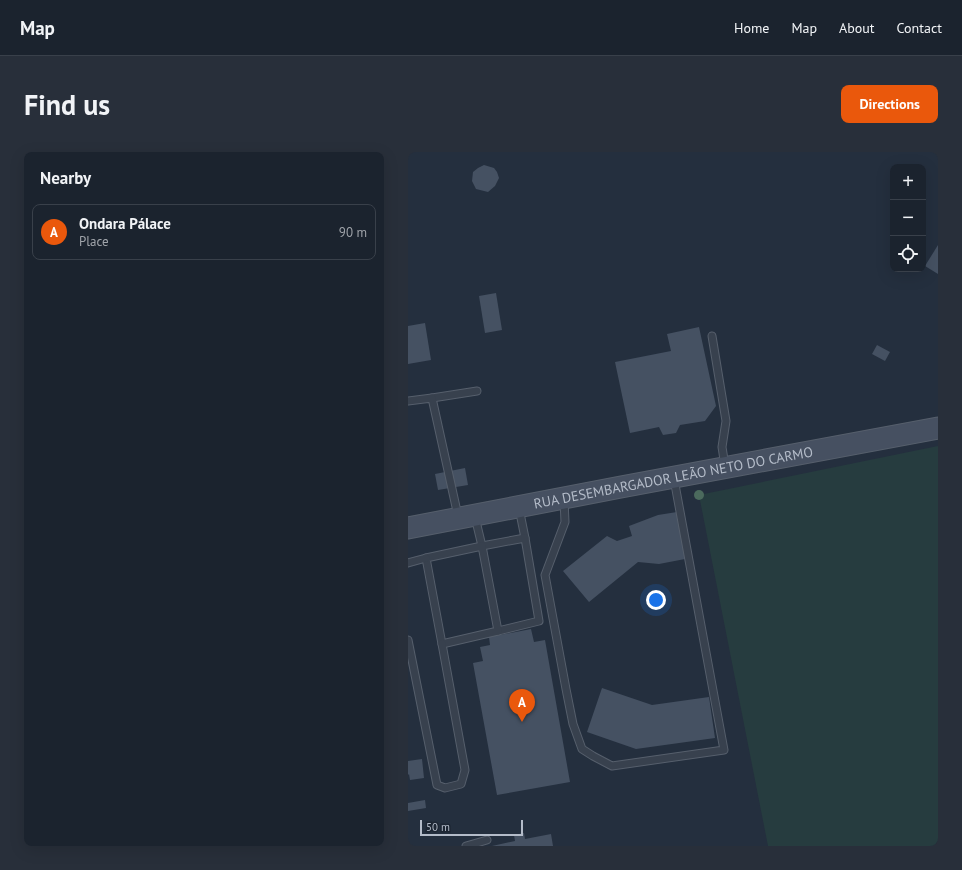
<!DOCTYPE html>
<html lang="en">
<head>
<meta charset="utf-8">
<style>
  :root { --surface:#1b232e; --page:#282f3a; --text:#f1f3f6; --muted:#a0a4aa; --line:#39404a; --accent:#ea580c }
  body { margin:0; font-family:"PT Sans",sans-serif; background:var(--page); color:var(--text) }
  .controls { position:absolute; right:12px; top:12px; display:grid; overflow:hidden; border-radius:8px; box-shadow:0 4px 16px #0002 }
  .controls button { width:36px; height:36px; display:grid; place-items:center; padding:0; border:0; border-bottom:1px solid var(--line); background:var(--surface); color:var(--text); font:20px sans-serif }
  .scale { position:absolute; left:12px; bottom:10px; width:103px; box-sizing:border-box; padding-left:4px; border:2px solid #b4bcc9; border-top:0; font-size:11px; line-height:14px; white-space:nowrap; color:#b4bcc9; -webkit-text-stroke:3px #1d2633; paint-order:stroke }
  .you { position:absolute; left:248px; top:448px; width:14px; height:14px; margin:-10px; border:3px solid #fff; border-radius:50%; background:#1a73e8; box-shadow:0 0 0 6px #1a73e833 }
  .badge { display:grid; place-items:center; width:26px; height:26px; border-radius:50%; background:var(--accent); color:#fff; font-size:13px; font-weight:700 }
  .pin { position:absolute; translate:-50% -33px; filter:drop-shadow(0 1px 2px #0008) }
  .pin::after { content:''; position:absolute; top:21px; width:14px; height:12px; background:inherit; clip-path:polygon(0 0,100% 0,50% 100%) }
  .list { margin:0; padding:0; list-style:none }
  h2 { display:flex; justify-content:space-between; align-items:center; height:52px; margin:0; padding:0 16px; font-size:17px }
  h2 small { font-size:13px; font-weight:400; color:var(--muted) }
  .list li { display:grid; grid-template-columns:26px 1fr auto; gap:12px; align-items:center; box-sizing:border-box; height:56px; margin:0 8px 8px; padding:0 8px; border:1px solid var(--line); border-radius:8px }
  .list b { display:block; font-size:15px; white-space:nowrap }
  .list p { margin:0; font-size:13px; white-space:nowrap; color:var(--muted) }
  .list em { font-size:13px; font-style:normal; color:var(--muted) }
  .icon { flex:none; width:22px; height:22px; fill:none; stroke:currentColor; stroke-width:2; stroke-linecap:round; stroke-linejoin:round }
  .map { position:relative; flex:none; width:530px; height:694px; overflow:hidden; border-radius:8px }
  header { display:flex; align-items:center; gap:24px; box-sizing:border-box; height:56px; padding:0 20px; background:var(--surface); border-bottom:1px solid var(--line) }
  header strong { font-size:19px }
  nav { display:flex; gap:22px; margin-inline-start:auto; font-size:14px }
  .intro { display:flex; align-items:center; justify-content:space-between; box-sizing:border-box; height:96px; padding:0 24px }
  h1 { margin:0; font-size:28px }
  .button { padding:10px 18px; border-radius:8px; background:var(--accent); color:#fff; font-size:14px; font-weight:700 }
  main { display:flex; gap:24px; padding:0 24px }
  aside { flex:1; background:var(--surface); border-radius:8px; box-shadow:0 4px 16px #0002 }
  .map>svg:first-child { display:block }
  .green { fill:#263c3f }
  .building { fill:#455162 }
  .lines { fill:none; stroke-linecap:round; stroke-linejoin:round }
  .service-casing { stroke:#565f6c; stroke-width:9 }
  .secondary-casing { stroke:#565f6c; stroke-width:23 }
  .service { stroke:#38414e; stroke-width:7 }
  .secondary { stroke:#465061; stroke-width:21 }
  .tree { fill:#4b6a5d }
  .labels { text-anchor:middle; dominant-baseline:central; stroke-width:3; stroke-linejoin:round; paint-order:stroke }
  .street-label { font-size:14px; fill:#b4bcc9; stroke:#1d2633 }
</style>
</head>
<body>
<header>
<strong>Map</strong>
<nav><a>Home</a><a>Map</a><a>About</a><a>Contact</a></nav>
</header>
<div class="intro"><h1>Find us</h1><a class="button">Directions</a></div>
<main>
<aside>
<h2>Nearby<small></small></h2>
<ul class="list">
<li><span class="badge">A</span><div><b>Ondara Pálace</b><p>Place</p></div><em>90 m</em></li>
</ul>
</aside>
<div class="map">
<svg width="530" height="694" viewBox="0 0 530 694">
  <rect width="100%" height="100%" fill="#242f3e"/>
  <!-- green -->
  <path class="green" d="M530 294V694H360L291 343Z"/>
  <!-- building -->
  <g class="building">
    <path d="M76 13 86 16 89 20 91 26 87 34 80 40 68 37 64 29 65 20 70 16Z"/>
    <path d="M530 93V122L517 114Z"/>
    <path d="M88 141 94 178 77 181 71 144Z"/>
    <path d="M17 171 23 208 0 212V174Z"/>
    <path d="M291 175 308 254 297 269 272 273 268 281 255 283 251 275 222 281 207 210 263 199 259 182Z"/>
    <path d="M469 193 482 200 477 209 464 202Z"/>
    <path d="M57 316 60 333 30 338 27 322Z"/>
    <path d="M269 360 277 407 251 412 230 410 181 450 155 419 199 384 209 389 224 384 221 374 250 363Z"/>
    <path d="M123 477 126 490 137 488 162 630 89 643 65 511 75 509 72 495 82 493 81 485Z"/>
    <path d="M194 536 244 553 301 545 307 586 228 597 179 580Z"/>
    <path d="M14 607 16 626 2 628 1 622 0 623V609Z"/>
    <path d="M17 648 18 656 0 659V651Z"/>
    <path d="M116 681 117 687 143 682 145 694H84L107 689 106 683Z"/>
  </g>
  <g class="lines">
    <!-- service casing -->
    <g class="service-casing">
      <g id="service">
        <path d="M304 184 318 269 314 295 317 314"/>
        <path d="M24 246 69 239"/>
        <path d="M0 249 24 246 50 364"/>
        <path d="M156 348 157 370 137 423 158 537 165 572 174 597 185 604 204 614 316 598 266 327"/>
        <path d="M111 356 117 386"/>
        <path d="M67 365 74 394 117 386 131 469 90 479"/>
        <path d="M74 394 90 479 34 492 18 406Z"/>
        <path d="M0 411 18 406"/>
        <path d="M0 488 29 633 37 636 53 632 57 618 34 492"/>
        <path d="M58 694 79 688"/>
      </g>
    </g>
    <!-- secondary casing -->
    <g class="secondary-casing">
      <g id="secondary">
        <path id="s1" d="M0 376 213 335 530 276"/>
      </g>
    </g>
    <!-- service -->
    <use href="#service" class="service"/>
    <!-- secondary -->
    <use href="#secondary" class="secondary"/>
  </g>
  <!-- trees -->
  <circle class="tree" cx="291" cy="343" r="5"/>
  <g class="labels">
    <!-- street labels -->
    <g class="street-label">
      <text stroke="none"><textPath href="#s1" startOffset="270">RUA DESEMBARGADOR LEÃO NETO DO CARMO</textPath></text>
    </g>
  </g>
</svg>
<div class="controls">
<button>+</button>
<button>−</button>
<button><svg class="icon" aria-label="locate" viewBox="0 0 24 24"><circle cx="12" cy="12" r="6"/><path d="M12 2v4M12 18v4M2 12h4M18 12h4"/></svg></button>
</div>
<div class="scale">50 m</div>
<div class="you"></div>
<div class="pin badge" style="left:114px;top:570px">A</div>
</div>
</main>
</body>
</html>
